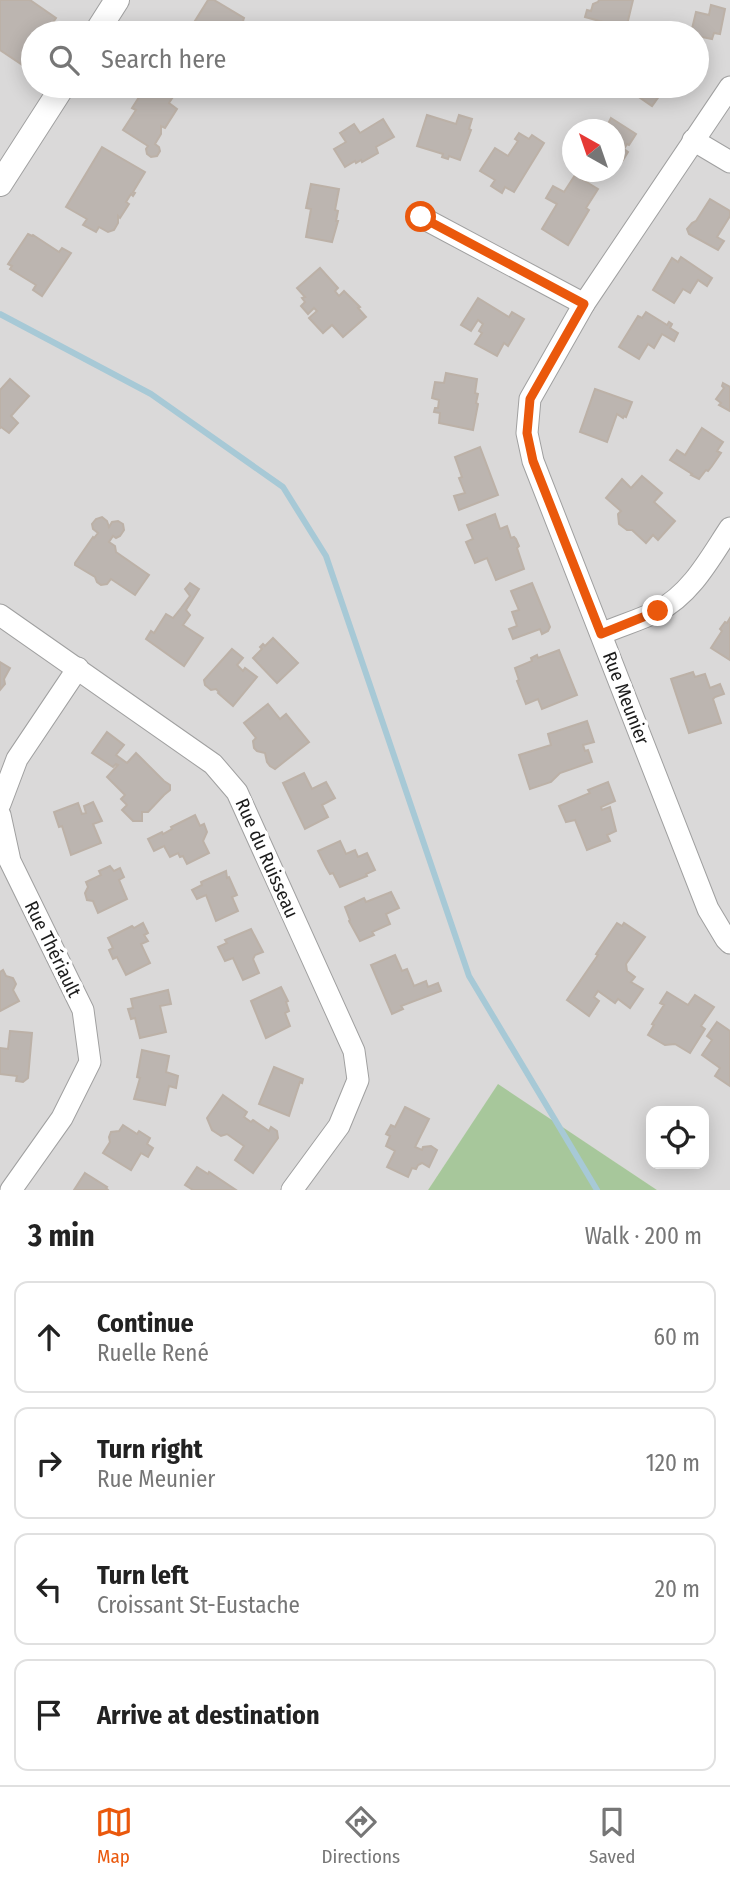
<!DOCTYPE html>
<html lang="en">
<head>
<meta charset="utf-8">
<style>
  :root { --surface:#fff; --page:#f2f2f2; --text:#222; --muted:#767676; --line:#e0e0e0; --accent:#ea580c }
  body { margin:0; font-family:"Fira Sans Condensed",sans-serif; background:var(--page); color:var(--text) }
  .controls { position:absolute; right:21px; bottom:21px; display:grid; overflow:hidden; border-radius:14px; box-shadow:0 4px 18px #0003 }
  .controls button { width:63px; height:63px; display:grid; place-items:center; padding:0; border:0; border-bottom:2px solid var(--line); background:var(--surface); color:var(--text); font:35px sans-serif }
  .compass { position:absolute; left:562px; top:119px; width:63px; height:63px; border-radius:50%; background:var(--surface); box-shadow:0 4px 18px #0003; rotate:320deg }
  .stop { position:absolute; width:21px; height:21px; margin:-16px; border:5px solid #ea580c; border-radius:50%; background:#fff }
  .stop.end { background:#ea580c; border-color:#fff; box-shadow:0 2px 7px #0008 }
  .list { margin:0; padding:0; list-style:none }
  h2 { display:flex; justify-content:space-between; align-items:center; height:91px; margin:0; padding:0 28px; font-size:30px }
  h2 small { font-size:23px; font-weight:400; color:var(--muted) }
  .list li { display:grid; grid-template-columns:46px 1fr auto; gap:21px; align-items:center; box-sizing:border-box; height:112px; margin:0 14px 14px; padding:0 14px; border:2px solid var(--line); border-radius:14px }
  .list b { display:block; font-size:26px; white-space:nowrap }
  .list p { margin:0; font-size:23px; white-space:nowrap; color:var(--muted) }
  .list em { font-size:23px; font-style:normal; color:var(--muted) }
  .icon { flex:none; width:38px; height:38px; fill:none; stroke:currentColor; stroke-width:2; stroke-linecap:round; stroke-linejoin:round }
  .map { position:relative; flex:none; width:730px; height:1190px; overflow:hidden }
  .search { position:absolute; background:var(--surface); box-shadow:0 4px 18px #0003; left:21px; right:21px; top:21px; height:77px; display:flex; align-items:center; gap:18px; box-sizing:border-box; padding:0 24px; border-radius:38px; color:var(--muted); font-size:26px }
  .sheet { height:595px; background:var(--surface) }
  nav { display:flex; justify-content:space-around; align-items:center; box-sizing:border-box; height:98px; border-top:2px solid var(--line); background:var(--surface); font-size:19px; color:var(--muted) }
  nav a { display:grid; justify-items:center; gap:4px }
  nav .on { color:var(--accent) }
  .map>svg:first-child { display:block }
  .residential { fill:#dad9d9; fill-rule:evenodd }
  .forest { fill:#a7c79b }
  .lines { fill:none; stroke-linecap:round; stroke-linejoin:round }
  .stream { stroke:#a7c9d6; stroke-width:6 }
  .building { fill:#bcb5b0; stroke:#bcb1a7; stroke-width:2 }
  .minor-casing { stroke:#a0a0a0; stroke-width:23 }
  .tertiary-casing { stroke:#a0a0a0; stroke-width:26 }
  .minor { stroke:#fff; stroke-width:21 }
  .tertiary { stroke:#fff; stroke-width:24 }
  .route { stroke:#ea580c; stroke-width:9 }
  .labels { text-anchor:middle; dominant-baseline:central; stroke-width:7; stroke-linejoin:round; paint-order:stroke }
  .street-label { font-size:19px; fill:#1c1c1c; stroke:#fff }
</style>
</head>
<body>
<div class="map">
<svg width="730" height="1190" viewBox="0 0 730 1190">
  <rect width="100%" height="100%" fill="#ece9e2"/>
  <!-- residential -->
  <path class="residential" d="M0 0H730V1190H657L498 1085 428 1190H0ZM33 33H697V86H33ZM572 130H614V172H572ZM651 1111H704V1164H651Z"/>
  <!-- forest -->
  <path class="forest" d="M498 1084 657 1190H428Z"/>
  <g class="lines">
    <!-- stream -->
    <path class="stream" d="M0 314 151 394 283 487 326 556 469 976 597 1190"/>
  </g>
  <!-- building -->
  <g class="building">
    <path d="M0 0H30L56 18 46 33H33V52L24 66 0 50Z"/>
    <path d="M208 0H214L244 18 243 21 253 28 250 33 188 32Z"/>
    <path d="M599 0H633L625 33 613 30 614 25 585 17 587 10 591 11 593 4 598 2Z"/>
    <path d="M711 5 725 9 720 34 714 33 712 39 697 36V33H691L696 12 709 15Z"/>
    <path d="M140 86H174L178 89 169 103 177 109 165 128 161 126V134L155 144 159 147 160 151 157 156 151 157 147 154 146 149 148 146 123 130 136 110 132 108 141 94 137 91Z"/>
    <path d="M623 86H672L662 96 660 95 652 106Z"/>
    <path d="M427 115 456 124 459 115 472 119 469 129 471 130 460 160 449 156 448 159 442 157 443 154 417 146Z"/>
    <path d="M611 118 636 134 629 145 627 144 624 149 628 152 623 160 620 159 614 168V130H605Z"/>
    <path d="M383 119 394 137 376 147 378 153 362 162 361 160 356 163 355 161 345 167 334 149 346 142 340 133 354 124 360 133Z"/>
    <path d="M519 133 529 139 532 135 544 143 514 192 505 187 502 193 491 186 495 180 480 171 495 148 508 156 518 141 515 139Z"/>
    <path d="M102 147 145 172 133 192 135 193 133 196 131 194 126 202 129 204 120 218 118 216V223L114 230 108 232 99 227 96 232 83 225 87 219 66 207Z"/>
    <path d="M575 175 598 189 586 208 589 210 568 245 542 229 557 204 546 198 553 186 564 192Z"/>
    <path d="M311 184 339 189 335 210 338 211 336 221H338L332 242 306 237 311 209 306 208Z"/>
    <path d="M710 199 730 211V216L717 237 724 241 718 250 689 234 687 229 692 223 696 221Z"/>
    <path d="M28 234 32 236 33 235 59 252 62 248 71 253 42 296 33 290 36 285 10 269 12 266 8 264Z"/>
    <path d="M681 257 712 278 707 286 698 280 690 293 683 289 674 303 653 290 672 258 678 262Z"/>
    <path d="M320 268 338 288 335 291 339 296 344 291 360 307 358 308 366 317 343 337 332 325 323 333 309 318 317 311 314 308 308 314 301 306 305 302 302 298 305 297 297 288Z"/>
    <path d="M478 298 509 317 512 312 524 319 508 346 504 343 497 356 475 344 482 333 479 331 483 324 478 320 471 331 461 325Z"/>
    <path d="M646 312 667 325 669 322 672 324 670 328 678 333 674 341 662 334 654 348 648 344 639 359 619 347 638 316 642 318Z"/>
    <path d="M446 373 477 379 475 393 478 394 476 403 478 404 473 430 439 423 440 413 434 412 435 408H438L439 400 432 398 435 382 444 383Z"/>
    <path d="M10 379 29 396 11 416 18 423 9 433 1 427 0 428V390Z"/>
    <path d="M723 383 730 387V411L719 405 721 403 716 399 724 388 722 386Z"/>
    <path d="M595 389 632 402 626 417 624 416 623 418 617 414 607 442 580 432Z"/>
    <path d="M702 428 723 442 717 451 721 453 712 466 708 471 706 470 699 479 691 475 692 474 670 460 677 450 685 455Z"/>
    <path d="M480 447 498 495 459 510 454 496 465 493 459 478 462 477 455 457Z"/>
    <path d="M642 476 662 493 654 502 675 521 658 540 653 535 646 543 632 530H627L619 524 618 514 621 511 606 498 622 479 631 488Z"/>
    <path d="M495 514 500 529 507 526 511 538 514 537 516 539 519 546 517 548 524 569 496 580 487 558 475 563 466 542 473 539 467 525Z"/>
    <path d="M102 517 107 521 109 527 112 522 118 521 123 524 124 530 120 536 116 538 113 536 109 542 115 546 116 552 149 575 135 595 111 579 107 584 101 585 97 582 95 577 75 565V563L93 537 94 538 98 533 93 529 92 524 96 519Z"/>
    <path d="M190 583 199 589 186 610 190 615 183 625 203 638 184 666 146 639 151 631 154 633 166 614 173 618 181 608 190 596 185 589Z"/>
    <path d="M532 583 550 627 548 631 542 634 540 629 513 639 509 629 517 626 512 612 519 610 511 591Z"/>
    <path d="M730 618V660L711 648 722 631 720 629 725 622 727 623Z"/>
    <path d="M273 638 298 663 277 683 253 658 262 649 260 647 263 644 265 646Z"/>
    <path d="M232 649 243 658 237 665 243 671 245 668 257 677 233 706 218 693 219 692 216 689 211 690 205 685 204 680Z"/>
    <path d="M559 650 577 695 542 709 538 699 526 704 517 681 519 680 515 668 532 661 531 658 537 655 538 658Z"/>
    <path d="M0 662 10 668 4 679 5 684 0 690Z"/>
    <path d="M693 672 695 677 705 674 710 688 720 684 724 694 715 697 713 699 721 723 689 733 671 679Z"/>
    <path d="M268 704 280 719 286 714 309 742 275 769 270 766 267 762 265 753 257 751 254 748 253 741 256 738 244 723Z"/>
    <path d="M587 721 594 742 583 745 585 751 588 750 592 762 560 773 551 782 530 789 519 755 551 745 548 734Z"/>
    <path d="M107 732 124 745 116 755 127 763 136 753 164 781 170 785V790L164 795 148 812H142V821H133L122 810 127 805 121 799 125 795 107 777 118 765 116 764 113 767 92 753Z"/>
    <path d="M304 773 312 789 326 782 335 798 322 805 328 817 305 829 283 783Z"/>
    <path d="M608 782 615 801 601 807 602 810 610 807 616 831 607 835 610 841 587 850 575 820 566 822 559 806 590 793 588 790Z"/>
    <path d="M93 802 102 821 93 824 101 843 71 855 62 826 59 827 54 812 78 803 82 814 86 813 84 806Z"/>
    <path d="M195 815 200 826 204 824 207 832 203 841 209 853 187 864 183 856 180 857 178 853 170 857 164 846 154 851 148 839 162 832 163 834 172 829 171 827Z"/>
    <path d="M340 841 346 854 355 850 358 857 367 853 375 870 366 874 367 876 340 887 333 873 330 874 326 867 318 851Z"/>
    <path d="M110 866 114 871 120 868 124 877 119 880 127 899 98 913 93 901 87 900 85 893 88 887 86 882 101 875 99 871Z"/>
    <path d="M226 871 227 878 229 877 237 895 232 897 238 911 216 921 206 895 197 899 192 890 202 885 201 882Z"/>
    <path d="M391 892 399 908 386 914 390 924 372 932 374 935 360 941 349 921 350 920 345 907 364 898 366 902Z"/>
    <path d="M143 923 148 933 144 935 148 941 141 944 150 963 126 975 117 957 113 959 109 950 113 948 108 938 132 926 134 928Z"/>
    <path d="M617 923 622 926 624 923 645 937 626 964 627 971 635 977 631 982 643 989 630 1008 618 999 615 1003 598 991 594 997 599 1001 589 1016 567 1000 598 955 596 954Z"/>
    <path d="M251 929 263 952 255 955 253 959 259 973 243 980 233 958 225 961 218 947 227 943 225 940Z"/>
    <path d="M395 955 402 971 407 969 414 986 426 981 428 987 438 983 441 991 401 1006 403 1009 392 1014 371 965Z"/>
    <path d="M3 970 6 976 13 978 16 984 13 990 19 1001 0 1011V972Z"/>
    <path d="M281 987 288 1001 286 1002 289 1011 285 1013 290 1026 266 1038 251 1001Z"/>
    <path d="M168 990 171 1004 160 1006 166 1032 140 1038 135 1018 131 1019 128 1009 133 1008 131 999Z"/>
    <path d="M667 992 688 1005 695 995 714 1007 701 1026 705 1029 690 1053 675 1044 665 1045 648 1035 654 1025 652 1024 664 1005 660 1003Z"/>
    <path d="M717 1022 730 1031V1086L715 1076 720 1068 702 1055 712 1040 707 1036Z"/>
    <path d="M10 1031 32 1033 28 1078 23 1082 16 1081 17 1076 0 1074V1048L8 1049Z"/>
    <path d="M142 1050 169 1056 166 1072 178 1076 176 1088 169 1086 165 1105 134 1099 140 1078 137 1077Z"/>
    <path d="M274 1067 303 1079 302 1083 300 1082 289 1116 259 1104Z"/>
    <path d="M223 1095 247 1112 244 1117 251 1122 253 1120 269 1131 271 1127 277 1131 278 1138 253 1173 235 1160 244 1146 227 1134 221 1136 212 1130 207 1118Z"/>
    <path d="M405 1107 429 1119 415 1147 422 1150 423 1147 431 1146 437 1150 429 1167 422 1163 418 1165 416 1169 412 1168 408 1177 387 1167 395 1151 386 1146 390 1136 386 1134 391 1125 395 1127Z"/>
    <path d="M123 1125 137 1134 139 1131 150 1138 147 1144 153 1148 148 1157 141 1153 131 1170 103 1153 110 1142 109 1137 111 1132 119 1131Z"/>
    <path d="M197 1167 208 1174 209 1172 236 1190H193L185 1185Z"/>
    <path d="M85 1173 107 1187 106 1188 108 1190H74Z"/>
  </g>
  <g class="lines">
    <!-- minor casing -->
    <g class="minor-casing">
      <g id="minor">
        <path d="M730 87 584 304 530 399 527 433 533 461 708 909 726 939 730 943"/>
        <path d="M693 140 730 162"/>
        <path d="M421 217 584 304"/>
        <path d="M0 615 213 764 237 792 354 1051 358 1080 339 1126 292 1190"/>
        <path d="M601 634C619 626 640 620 658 611 692 593 710 558 730 528"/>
        <path d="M0 804 17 759 78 668"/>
        <path d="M0 815 10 861 83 1010 90 1062 62 1118 11 1190"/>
      </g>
    </g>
    <!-- tertiary casing -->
    <g class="tertiary-casing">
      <g id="tertiary">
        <path d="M96 33 117 0"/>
        <path d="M0 184 63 86"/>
      </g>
    </g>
    <!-- minor -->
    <use href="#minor" class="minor"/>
    <!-- tertiary -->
    <use href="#tertiary" class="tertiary"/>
  </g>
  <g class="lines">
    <!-- route -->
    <path class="route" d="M421 217 584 304 530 399 527 433 533 461 601 634 658 611"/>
  </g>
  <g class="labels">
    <!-- street labels -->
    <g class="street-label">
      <text transform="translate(626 698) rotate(69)">Rue Meunier</text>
      <text transform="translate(267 858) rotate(66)">Rue du Ruisseau</text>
      <text transform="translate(53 949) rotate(64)">Rue Thériault</text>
    </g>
  </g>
</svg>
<div class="controls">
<button><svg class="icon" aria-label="locate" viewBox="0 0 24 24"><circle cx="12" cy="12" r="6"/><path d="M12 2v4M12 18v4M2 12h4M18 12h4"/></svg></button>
</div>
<svg class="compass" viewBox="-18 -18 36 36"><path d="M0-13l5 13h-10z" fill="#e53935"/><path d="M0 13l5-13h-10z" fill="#767676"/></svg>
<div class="stop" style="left:421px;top:217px"></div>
<div class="stop end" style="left:658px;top:611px"></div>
<div class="search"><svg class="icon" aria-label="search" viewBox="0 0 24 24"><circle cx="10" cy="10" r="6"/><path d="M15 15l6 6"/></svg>Search here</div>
</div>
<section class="sheet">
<h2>3 min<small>Walk · 200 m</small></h2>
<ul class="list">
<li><svg class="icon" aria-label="ahead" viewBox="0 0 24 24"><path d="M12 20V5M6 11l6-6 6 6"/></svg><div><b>Continue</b><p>Ruelle René</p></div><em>60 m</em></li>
<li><svg class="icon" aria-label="right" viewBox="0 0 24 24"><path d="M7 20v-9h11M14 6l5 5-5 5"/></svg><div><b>Turn right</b><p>Rue Meunier</p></div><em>120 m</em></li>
<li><svg class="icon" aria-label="left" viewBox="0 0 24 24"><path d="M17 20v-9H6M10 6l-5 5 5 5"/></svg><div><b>Turn left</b><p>Croissant St-Eustache</p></div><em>20 m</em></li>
<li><svg class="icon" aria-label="arrive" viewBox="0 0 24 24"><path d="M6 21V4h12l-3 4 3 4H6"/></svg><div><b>Arrive at destination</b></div></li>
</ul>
</section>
<nav>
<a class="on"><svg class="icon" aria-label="map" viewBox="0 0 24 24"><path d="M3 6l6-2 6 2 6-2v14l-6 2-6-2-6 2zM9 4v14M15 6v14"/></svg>Map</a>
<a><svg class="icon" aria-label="directions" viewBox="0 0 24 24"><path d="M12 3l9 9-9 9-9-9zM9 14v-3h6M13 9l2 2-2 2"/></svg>Directions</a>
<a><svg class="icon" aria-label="saved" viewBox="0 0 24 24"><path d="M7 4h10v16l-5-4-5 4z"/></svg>Saved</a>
</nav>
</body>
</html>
